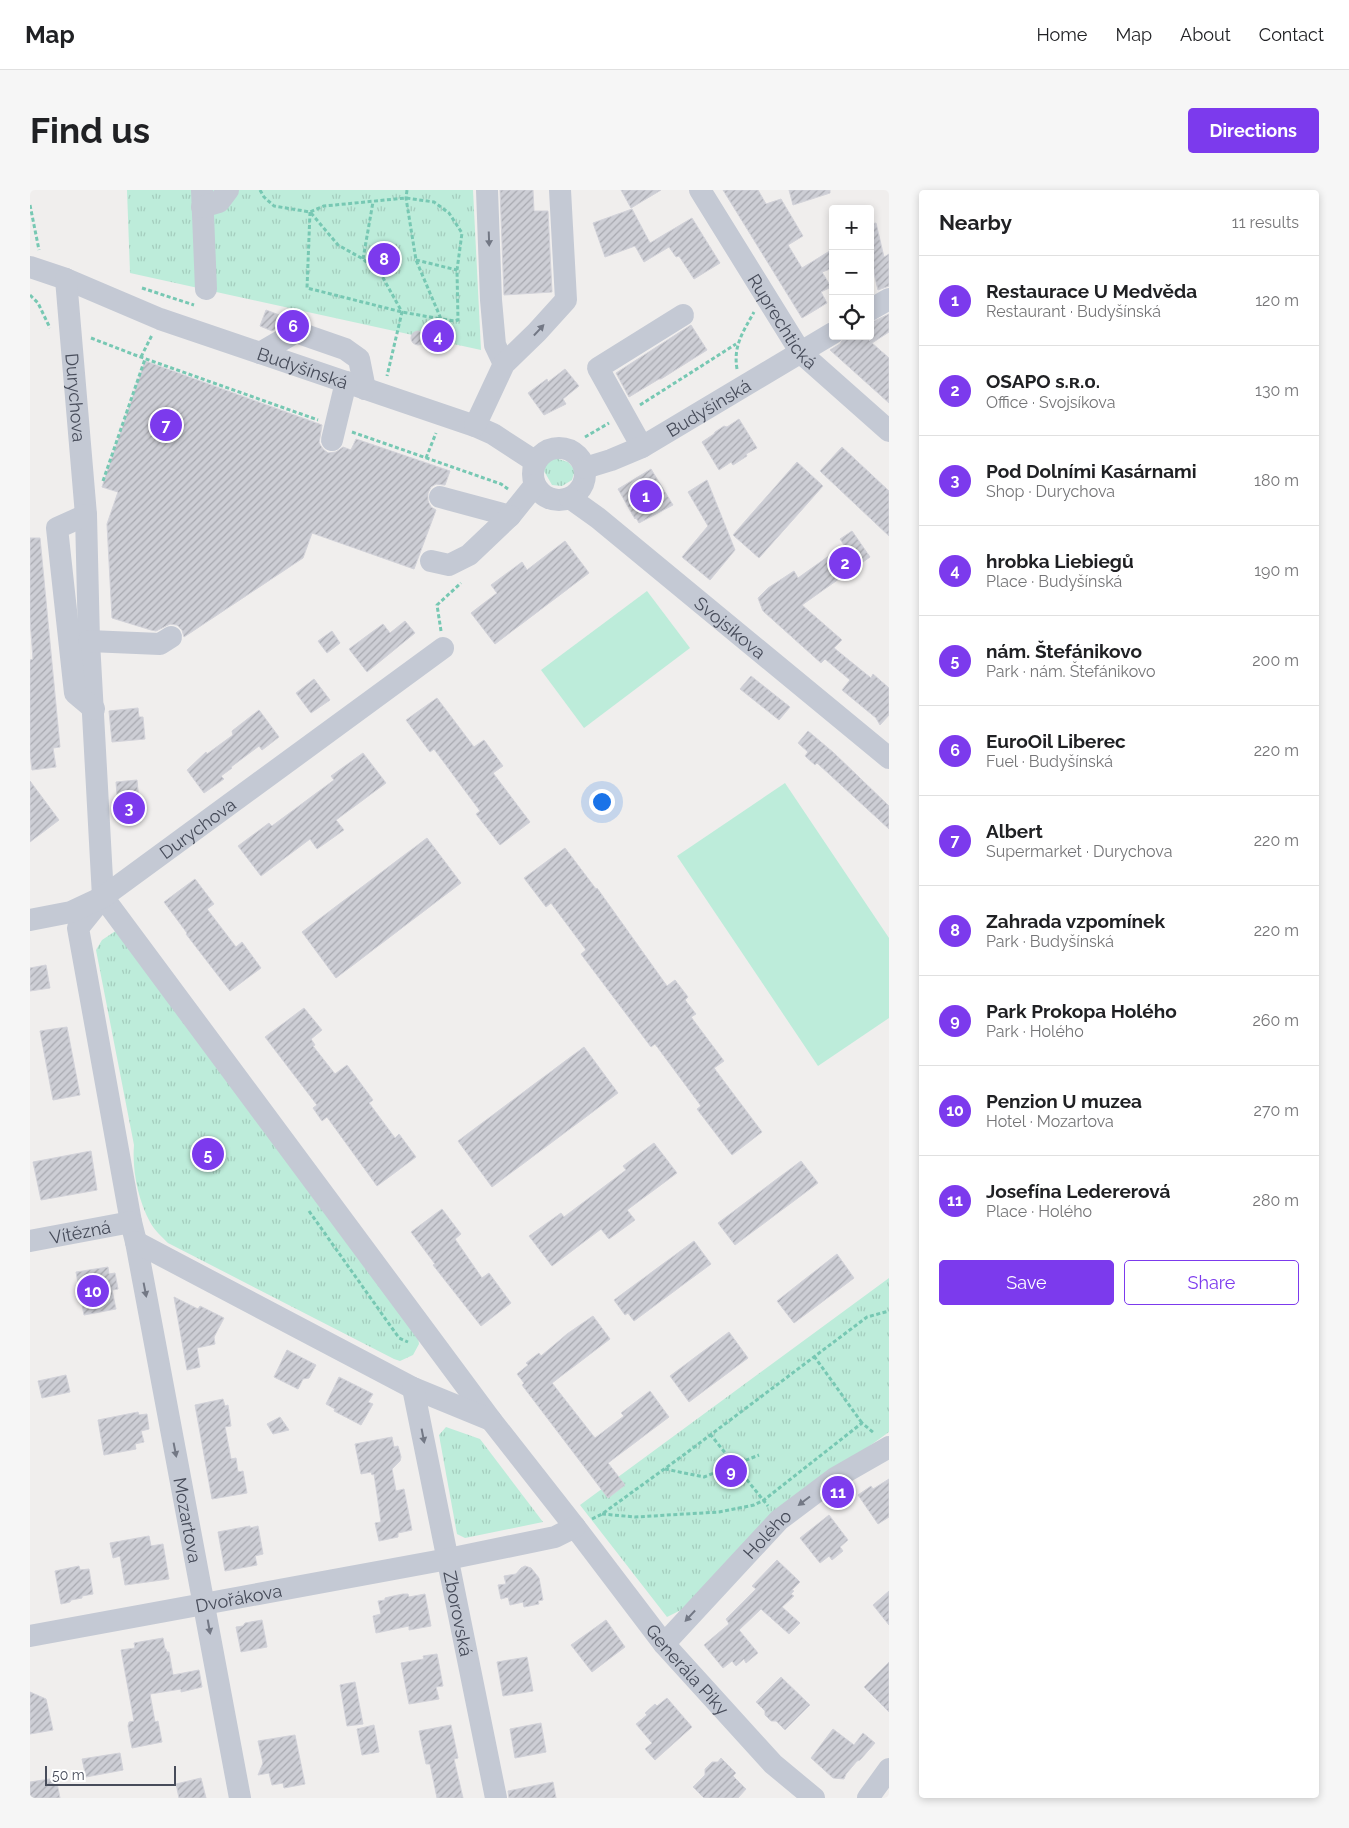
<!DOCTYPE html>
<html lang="en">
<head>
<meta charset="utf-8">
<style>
  :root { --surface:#fff; --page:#f6f6f6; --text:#202124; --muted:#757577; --line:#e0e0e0; --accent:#7c3aed }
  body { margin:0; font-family:Raleway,sans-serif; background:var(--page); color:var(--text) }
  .controls { position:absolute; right:15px; top:15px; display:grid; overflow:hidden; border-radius:5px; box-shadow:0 2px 8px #0003 }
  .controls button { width:45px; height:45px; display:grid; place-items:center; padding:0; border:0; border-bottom:1px solid var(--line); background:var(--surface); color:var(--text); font:25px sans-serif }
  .scale { position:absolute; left:15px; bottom:12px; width:131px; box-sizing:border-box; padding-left:5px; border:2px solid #474c5a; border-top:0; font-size:14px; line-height:18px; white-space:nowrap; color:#474c5a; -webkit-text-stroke:4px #fff; paint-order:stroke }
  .you { position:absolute; left:571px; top:611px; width:18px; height:18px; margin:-12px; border:4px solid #fff; border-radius:50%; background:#1a73e8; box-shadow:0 0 0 8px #1a73e833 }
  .badge { display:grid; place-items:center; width:32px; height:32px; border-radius:50%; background:var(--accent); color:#fff; font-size:16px; font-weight:700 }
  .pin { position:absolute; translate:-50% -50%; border:2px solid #fff; box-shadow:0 1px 5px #0006 }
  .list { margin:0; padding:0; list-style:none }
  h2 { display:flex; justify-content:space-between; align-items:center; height:65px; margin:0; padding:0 20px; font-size:21px }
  h2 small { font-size:16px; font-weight:400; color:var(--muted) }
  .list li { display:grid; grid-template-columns:32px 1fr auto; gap:15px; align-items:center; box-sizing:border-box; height:90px; padding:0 20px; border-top:1px solid var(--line) }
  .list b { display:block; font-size:19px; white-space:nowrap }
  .list p { margin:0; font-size:16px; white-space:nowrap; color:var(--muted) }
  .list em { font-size:16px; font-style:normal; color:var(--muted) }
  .actions { display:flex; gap:10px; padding:15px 20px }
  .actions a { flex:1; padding:11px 0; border:1px solid var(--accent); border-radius:5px; text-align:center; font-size:18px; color:var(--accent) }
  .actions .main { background:var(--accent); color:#fff }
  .icon { flex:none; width:28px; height:28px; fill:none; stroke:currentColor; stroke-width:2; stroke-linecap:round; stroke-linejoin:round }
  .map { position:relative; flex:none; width:859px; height:1608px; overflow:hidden; border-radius:5px }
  header { display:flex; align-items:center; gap:30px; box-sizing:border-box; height:70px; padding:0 25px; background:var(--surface); border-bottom:1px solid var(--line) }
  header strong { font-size:24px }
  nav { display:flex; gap:28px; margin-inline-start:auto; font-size:18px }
  .intro { display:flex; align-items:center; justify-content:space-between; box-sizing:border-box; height:120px; padding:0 30px }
  h1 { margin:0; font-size:35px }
  .button { padding:12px 22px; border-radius:5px; background:var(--accent); color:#fff; font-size:18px; font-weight:700 }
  main { display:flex; gap:30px; padding:0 30px }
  aside { flex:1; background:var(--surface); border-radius:5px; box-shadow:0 2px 8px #0003 }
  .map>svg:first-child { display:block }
  .grass { fill:url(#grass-tufts) }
  .garden { fill:#bdecda }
  .building { fill:url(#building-hatch); stroke:#d2d2d9 }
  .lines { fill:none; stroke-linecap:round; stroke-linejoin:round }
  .path { stroke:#77c8b3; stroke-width:3; stroke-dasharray:4 2.5; stroke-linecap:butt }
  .minor { stroke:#c4c9d4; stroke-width:22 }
  .oneway { fill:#737885 }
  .labels { text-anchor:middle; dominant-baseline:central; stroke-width:5; stroke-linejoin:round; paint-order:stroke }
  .street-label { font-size:18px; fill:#474c5a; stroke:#fff }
</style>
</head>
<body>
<header>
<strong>Map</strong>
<nav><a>Home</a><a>Map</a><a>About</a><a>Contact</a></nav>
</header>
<div class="intro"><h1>Find us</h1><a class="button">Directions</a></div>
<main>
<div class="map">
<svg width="859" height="1608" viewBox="0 0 859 1608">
  <defs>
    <pattern id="grass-tufts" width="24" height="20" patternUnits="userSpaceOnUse" patternTransform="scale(1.25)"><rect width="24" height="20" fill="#bdecda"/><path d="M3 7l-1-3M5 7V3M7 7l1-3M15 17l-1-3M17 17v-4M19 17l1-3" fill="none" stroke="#a4ccbd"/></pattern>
    <pattern id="building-hatch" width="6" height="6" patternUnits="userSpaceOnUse" patternTransform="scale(1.25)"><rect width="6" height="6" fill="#cdced5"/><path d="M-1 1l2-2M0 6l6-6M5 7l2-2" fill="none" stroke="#a8a9b0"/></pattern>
  </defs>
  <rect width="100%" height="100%" fill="#f0eeed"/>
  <!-- grass -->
  <g class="grass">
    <path d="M97 0H443L451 160 100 83Z"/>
    <path d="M525 268 538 272 545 280 542 290 532 296 522 295 514 281 516 273Z"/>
    <path d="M87 740 388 1147 389 1154 383 1165 370 1171 364 1169 138 1053C132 1047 124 1040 120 1032 108 1010 102 980 104 955L66 760 72 750Z"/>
    <path d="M859 1088V1242L760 1313 653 1419 637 1427 550 1315Z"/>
    <path d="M416 1237 450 1249 513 1332 435 1348 427 1344 409 1245Z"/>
  </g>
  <!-- garden -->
  <g class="garden">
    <path d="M617 401 660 458 554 538 511 480Z"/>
    <path d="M755 593 859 748V828L788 876 647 666Z"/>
  </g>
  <!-- building -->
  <g class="building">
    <path d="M470 0H503L504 21H518L522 102 474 105Z"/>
    <path d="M591 0H631L601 18Z"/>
    <path d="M693 0H728L736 14 751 9 773 46 758 55 772 78 803 59V78L792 82 801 97 791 102 797 113 772 128Z"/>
    <path d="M759 0H800V3L763 15Z"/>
    <path d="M602 19 620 53 662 28 690 73 664 89 649 66 646 67 639 57 614 72 605 56 575 67 563 33Z"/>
    <path d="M846 33 854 67 859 64V96L848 100 840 67V34Z"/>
    <path d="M236 120 252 126 263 130 242 141 230 136Z"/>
    <path d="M859 124V142L842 153 859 168V213L800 160 810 154 815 146H835L840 151V133Z"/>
    <path d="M661 135 677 160 631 189H629L599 207 586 183Z"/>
    <circle cx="388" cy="148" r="7"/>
    <path d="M115 171 292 235 289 253 293 259 298 263 306 262 313 257 321 260 326 249 420 281 415 295 406 294 401 297 398 303V311L401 317 406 320 384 379 282 343 273 368 154 447 152 440 147 435 140 434 126 441 121 440 82 428 77 334 88 302 72 297Z"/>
    <path d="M535 179 549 196 533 209 536 214 514 225 498 203 517 189 518 192Z"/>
    <path d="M709 229 727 258 716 264 717 266 703 275 701 272 689 280 672 252 684 244 685 242 694 236 697 237Z"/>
    <path d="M812 257 859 301V346L790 281Z"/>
    <path d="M767 272 793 296 729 368 703 345Z"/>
    <path d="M621 279 643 315 609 333 606 328 605 329 588 299Z"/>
    <path d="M677 290 705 360 680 390 652 367 678 336 658 302Z"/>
    <path d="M822 341 840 367 772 415 812 450 804 458 841 488 843 484 859 498V525L850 535 846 528 812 500 820 490 795 469 791 473 733 421 728 408 738 398 764 381 768 388 814 355 810 349Z"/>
    <path d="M0 348H10L30 557 23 558 26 577 2 580 0 563V470L3 469 0 429Z"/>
    <path d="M535 351 559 383 465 454 441 423 467 403 461 395 492 372 497 380Z"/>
    <path d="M375 431 385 443 337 482 319 459 353 434 360 443Z"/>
    <path d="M302 441 310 453 297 463 288 451Z"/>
    <path d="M721 486 760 517 749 530 710 499Z"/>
    <path d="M284 489 300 510 281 523 266 503Z"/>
    <path d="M407 508 444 557 454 550 473 576 463 583 500 632 470 655 446 624 450 621 404 559 400 562 376 530Z"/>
    <path d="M108 518 109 527H113L115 549 82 552 79 521Z"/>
    <path d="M229 520 249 547 232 560 229 556 201 577 202 578 191 586 194 589 174 603 157 580 176 562 177 564 203 545 202 541Z"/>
    <path d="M778 541 804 563 859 616V639L787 573 785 575 775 566 778 562 768 553Z"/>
    <path d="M333 563 356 593 306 630 314 640 287 659 280 649 231 686 208 656 239 633 242 636 304 590 301 586Z"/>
    <path d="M107 590 111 631 89 633 86 592Z"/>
    <path d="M0 591 29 630 0 652Z"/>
    <path d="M397 648 431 693 306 788 272 742Z"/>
    <path d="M535 658 566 699 567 698 637 796 645 790 658 807 655 810 666 824 661 827 694 871 684 878 732 942 702 965 667 919 671 916 625 854 621 857 551 764 556 760 521 713 516 717 494 688Z"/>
    <path d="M165 689 184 714 177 719 206 757 212 752 231 778 200 801 156 744 157 743 134 712Z"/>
    <path d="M16 775 20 798 0 801V778Z"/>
    <path d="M274 818 292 840 281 849 285 855 283 856 305 884 317 875 343 910 339 913 365 948 369 944 386 967 347 996 297 927 292 931 283 918 287 915 235 847Z"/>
    <path d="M37 837 50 905 23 910 10 841Z"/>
    <path d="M554 857 588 903 462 997 428 951Z"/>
    <path d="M624 953 647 983 597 1020 605 1030 579 1049 571 1039 522 1076 499 1046 531 1023 534 1027 596 980 593 976Z"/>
    <path d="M61 961 67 1000 11 1010 3 972Z"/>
    <path d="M771 971 788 993 705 1055 688 1033Z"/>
    <path d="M412 1019 431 1044 425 1049 452 1088 459 1083 481 1113 451 1136 403 1075 405 1074 381 1042Z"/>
    <path d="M664 1051 681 1074 604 1131 598 1123 595 1125 584 1110Z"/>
    <path d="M807 1064 824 1088 764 1133 747 1111Z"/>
    <path d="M78 1077 79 1084 85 1083 88 1099 82 1100 86 1119 54 1125 46 1082Z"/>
    <path d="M144 1107 168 1119 170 1116 194 1128 184 1147 185 1154 167 1158 170 1177 157 1180Z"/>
    <path d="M563 1126 580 1149 522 1193 565 1248 594 1226 591 1223 620 1201 639 1227 578 1273 595 1295 578 1308 492 1195 494 1193 487 1184 498 1175 496 1173 509 1163 511 1166 537 1144Z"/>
    <path d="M699 1142 718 1168 659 1212 640 1186Z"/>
    <path d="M257 1160 286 1175 279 1188 273 1189 268 1199 244 1187Z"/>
    <path d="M36 1185 40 1202 12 1208 8 1191Z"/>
    <path d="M309 1187 343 1204 338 1212 343 1214 331 1235 304 1221 305 1219 296 1214Z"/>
    <path d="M193 1209 195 1216 198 1215 201 1236 195 1237 201 1269 206 1268 208 1282 213 1281 217 1303 182 1309 165 1215Z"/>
    <path d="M108 1222 109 1225 117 1224 119 1239 111 1241 114 1252 105 1254 106 1259 74 1265 68 1230Z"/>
    <path d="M250 1227 259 1240 243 1244 237 1234Z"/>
    <path d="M362 1247 364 1257 368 1256 371 1267 370 1271 362 1279 366 1301 374 1299 382 1340 368 1343V1347L349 1351 345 1333 351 1332 344 1284 342 1285 341 1282 331 1284 325 1254Z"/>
    <path d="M859 1289V1327L848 1334 828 1305 841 1296 843 1299Z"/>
    <path d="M799 1325 818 1350 810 1357 813 1361 802 1370 799 1366 790 1373 770 1348Z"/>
    <path d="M220 1336V1338L228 1336 233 1364 225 1366 227 1375 195 1381 188 1342Z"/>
    <path d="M119 1346 121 1356 133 1354 139 1389 95 1395 90 1366 83 1368 80 1353Z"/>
    <path d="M747 1370 770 1392 762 1400 764 1401 761 1404 764 1406 752 1417 770 1433 759 1444 731 1419 709 1440 728 1463 716 1473 714 1469 706 1476 702 1471 693 1478 674 1455 699 1434 696 1429 726 1399 722 1396Z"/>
    <path d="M49 1376 50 1380 59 1379 63 1404 52 1406V1408L41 1410 40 1412 31 1414 25 1381Z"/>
    <path d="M495 1376 501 1378 509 1388 513 1410 508 1411 509 1414 494 1417 493 1412 480 1415 478 1407 471 1409 468 1395 476 1394 474 1386 486 1384 491 1378Z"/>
    <path d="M859 1401V1435L843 1415Z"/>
    <path d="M373 1404H378L379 1407 395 1404 401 1436 379 1440V1436L346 1443 343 1426 351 1424 348 1411 355 1410V1408L359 1407Z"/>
    <path d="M232 1430 237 1457 211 1462 206 1437 213 1436 215 1433Z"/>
    <path d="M576 1430 595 1457 562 1482 541 1455Z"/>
    <path d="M133 1448 135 1459H136L137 1462H139L143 1485 169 1480 172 1497 151 1502V1499L120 1504 125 1532 128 1531 132 1552 102 1558 98 1536 99 1532 104 1531 91 1460 105 1458 104 1453Z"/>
    <path d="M407 1464 413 1496 406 1497 409 1509 379 1514 371 1473 394 1469 393 1466Z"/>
    <path d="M497 1467 503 1501 473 1506 467 1472Z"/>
    <path d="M859 1472V1522L834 1497Z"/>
    <path d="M751 1487 780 1515 755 1540 746 1531H741L735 1525V1521L726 1512Z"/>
    <path d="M325 1492 333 1534 317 1536 310 1495Z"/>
    <path d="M0 1502 16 1509 23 1540 0 1544Z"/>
    <path d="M637 1508 662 1537 625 1570 615 1559 622 1553 606 1534 617 1525 615 1523 625 1514 627 1516Z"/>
    <path d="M511 1533 516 1562 485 1568 480 1539Z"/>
    <path d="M344 1535 349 1562 332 1565 327 1539Z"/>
    <path d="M421 1535 428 1568 424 1569 433 1608H407L400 1574H396L389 1541Z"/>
    <path d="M803 1539 824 1555 833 1543 845 1553 830 1570 827 1571 816 1584 814 1589 803 1588 781 1568Z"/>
    <path d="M265 1545 275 1594 254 1598 253 1593 242 1595 239 1583 228 1585 233 1573 228 1551Z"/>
    <path d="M90 1563 93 1580 56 1587 52 1569Z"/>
    <path d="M691 1568 706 1583 703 1586 716 1599 708 1608H674L663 1597 675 1585V1579L682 1572H688Z"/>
    <path d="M26 1588 30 1608H0V1592Z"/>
    <path d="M171 1588 176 1608H149L146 1594Z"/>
    <path d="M523 1592 526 1608H479L478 1601Z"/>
  </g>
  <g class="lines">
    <!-- path -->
    <g class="path">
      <path d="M230 0 234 7 244 16 280 22 294 16 376 8 404 12 419 23 432 43 427 80 428 130 425 131 411 129"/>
      <path d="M0 15 9 60"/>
      <path d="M280 22 277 98 372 122 411 129 386 70 376 8 377 0"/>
      <path d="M281 23 308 55 333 69 352 86 372 122 357 186"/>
      <path d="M333 69 343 12"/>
      <path d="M386 70 427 80"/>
      <path d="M112 98 164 115"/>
      <path d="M0 105 8 113 20 138"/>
      <path d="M61 148 105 165 288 230"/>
      <path d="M111 167 122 145"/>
      <path d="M707 179C703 156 713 142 724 122"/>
      <path d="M610 215 706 154"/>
      <path d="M322 242 471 294 478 299"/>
      <path d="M555 247 579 233"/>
      <path d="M396 268 406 243"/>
      <path d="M73 291 115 169"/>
      <path d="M411 441 407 415 431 393"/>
      <path d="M279 1021 369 1148 378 1152"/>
      <path d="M784 1166 832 1233"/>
      <path d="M680 1244 738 1316"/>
      <path d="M635 1279 674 1287 729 1265"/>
      <path d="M572 1324 605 1327 689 1322 724 1315 734 1310 832 1233 844 1243"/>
      <path d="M562 1329 572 1324 655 1264 837 1127 859 1121"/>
    </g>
    <!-- minor -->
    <g class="minor">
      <path d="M172 0 176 99"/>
      <path d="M457 0 461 110 465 155 474 174"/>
      <path id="s1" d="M670 0 771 163 859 241"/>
      <path d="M172 17 189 12 198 0"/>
      <path id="s2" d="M0 77 36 89 130 129 445 236 463 244 506 272"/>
      <path id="s3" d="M36 89 56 325 59 451 73 707"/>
      <path d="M840 120 859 109"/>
      <path d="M230 163 266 142 315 159 329 169 335 199"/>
      <path d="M445 236 474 174 507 142 536 110 530 0"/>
      <path d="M302 250 316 192"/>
      <path d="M612 257 568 178 653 125"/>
      <circle cx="529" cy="284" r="26"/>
      <path id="s4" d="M555 278 581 270 612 257 803 143"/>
      <path d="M410 307 480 326 505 295"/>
      <path id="s5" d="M540 308 568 328 859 568"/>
      <path d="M56 325 27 338 45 503 64 519"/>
      <path d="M401 371 419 375 439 365 480 326"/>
      <path d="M59 451 130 454 141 447"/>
      <path id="s6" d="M73 707 461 1230 545 1337 634 1454 743 1574 784 1608"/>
      <path id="s7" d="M73 707 48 738 101 1032 106 1052 210 1608"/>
      <path id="s8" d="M0 730 41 722 73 707 413 458"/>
      <path id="s9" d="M0 1051 101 1032"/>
      <path d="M106 1052 383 1198 461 1230"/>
      <path id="s10" d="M383 1198 466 1608"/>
      <path id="s11" d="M0 1446 418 1369 525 1347 545 1337"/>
      <path id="s12" d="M634 1454 749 1330 805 1288 859 1257"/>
      <path d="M838 1608 859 1579"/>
    </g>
  </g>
  <!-- one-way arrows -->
  <defs><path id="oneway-solid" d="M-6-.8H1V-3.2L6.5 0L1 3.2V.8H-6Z" transform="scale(1.25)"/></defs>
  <g class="oneway">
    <use href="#oneway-solid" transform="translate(459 49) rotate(88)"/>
    <use href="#oneway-solid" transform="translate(509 140) rotate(-47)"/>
    <use href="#oneway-solid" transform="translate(115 1100) rotate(79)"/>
    <use href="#oneway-solid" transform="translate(393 1246) rotate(79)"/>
    <use href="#oneway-solid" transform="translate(145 1260) rotate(79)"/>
    <use href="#oneway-solid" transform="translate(774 1311) rotate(143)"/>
    <use href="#oneway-solid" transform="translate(660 1426) rotate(133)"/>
    <use href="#oneway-solid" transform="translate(179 1437) rotate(80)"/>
  </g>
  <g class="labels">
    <!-- street labels -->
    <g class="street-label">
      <text stroke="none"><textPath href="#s1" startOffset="155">Ruprechtická</textPath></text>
      <text stroke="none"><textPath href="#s2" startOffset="291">Budyšínská</textPath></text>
      <text stroke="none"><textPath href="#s3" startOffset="119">Durychova</textPath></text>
      <text stroke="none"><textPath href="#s4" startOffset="138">Budyšínská</textPath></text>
      <text stroke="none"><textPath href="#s5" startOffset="206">Svojsíkova</textPath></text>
      <text stroke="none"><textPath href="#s8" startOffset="194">Durychova</textPath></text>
      <text stroke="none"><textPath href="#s9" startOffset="51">Vítězná</textPath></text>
      <text stroke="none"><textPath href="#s7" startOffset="642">Mozartova</textPath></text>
      <text stroke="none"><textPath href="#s12" startOffset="151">Holého</textPath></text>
      <text stroke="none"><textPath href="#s11" startOffset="212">Dvořákova</textPath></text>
      <text stroke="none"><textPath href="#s10" startOffset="230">Zborovská</textPath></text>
      <text stroke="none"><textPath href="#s6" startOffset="969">Generála Píky</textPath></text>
    </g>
  </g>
</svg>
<div class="controls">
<button>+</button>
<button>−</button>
<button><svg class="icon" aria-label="locate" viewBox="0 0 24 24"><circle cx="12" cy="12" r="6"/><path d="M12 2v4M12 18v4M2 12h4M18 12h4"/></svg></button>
</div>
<div class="scale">50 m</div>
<div class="you"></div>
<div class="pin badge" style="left:616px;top:306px">1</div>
<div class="pin badge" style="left:815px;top:373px">2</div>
<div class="pin badge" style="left:99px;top:618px">3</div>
<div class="pin badge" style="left:408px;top:146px">4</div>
<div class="pin badge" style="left:178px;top:964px">5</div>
<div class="pin badge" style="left:263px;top:136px">6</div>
<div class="pin badge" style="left:136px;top:235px">7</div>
<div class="pin badge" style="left:354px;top:69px">8</div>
<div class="pin badge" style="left:701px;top:1281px">9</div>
<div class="pin badge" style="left:63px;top:1101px">10</div>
<div class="pin badge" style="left:808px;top:1302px">11</div>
</div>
<aside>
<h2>Nearby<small>11 results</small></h2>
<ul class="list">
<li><span class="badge">1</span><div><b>Restaurace U Medvěda</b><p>Restaurant · Budyšínská</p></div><em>120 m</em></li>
<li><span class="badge">2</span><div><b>OSAPO s.ʀ.ᴏ.</b><p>Office · Svojsíkova</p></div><em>130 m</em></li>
<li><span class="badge">3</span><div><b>Pod Dolními Kasárnami</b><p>Shop · Durychova</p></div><em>180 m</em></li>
<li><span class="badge">4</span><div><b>hrobka Liebiegů</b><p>Place · Budyšínská</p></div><em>190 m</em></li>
<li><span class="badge">5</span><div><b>nám. Štefánikovo</b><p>Park · nám. Štefánikovo</p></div><em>200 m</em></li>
<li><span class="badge">6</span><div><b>EuroOil Liberec</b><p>Fuel · Budyšínská</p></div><em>220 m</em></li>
<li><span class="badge">7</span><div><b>Albert</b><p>Supermarket · Durychova</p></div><em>220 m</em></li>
<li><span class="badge">8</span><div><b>Zahrada vzpomínek</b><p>Park · Budyšínská</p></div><em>220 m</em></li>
<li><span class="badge">9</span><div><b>Park Prokopa Holého</b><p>Park · Holého</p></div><em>260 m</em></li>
<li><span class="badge">10</span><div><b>Penzion U muzea</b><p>Hotel · Mozartova</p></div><em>270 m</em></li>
<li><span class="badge">11</span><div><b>Josefína Ledererová</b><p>Place · Holého</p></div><em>280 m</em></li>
</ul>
<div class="actions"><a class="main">Save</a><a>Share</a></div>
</aside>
</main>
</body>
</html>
